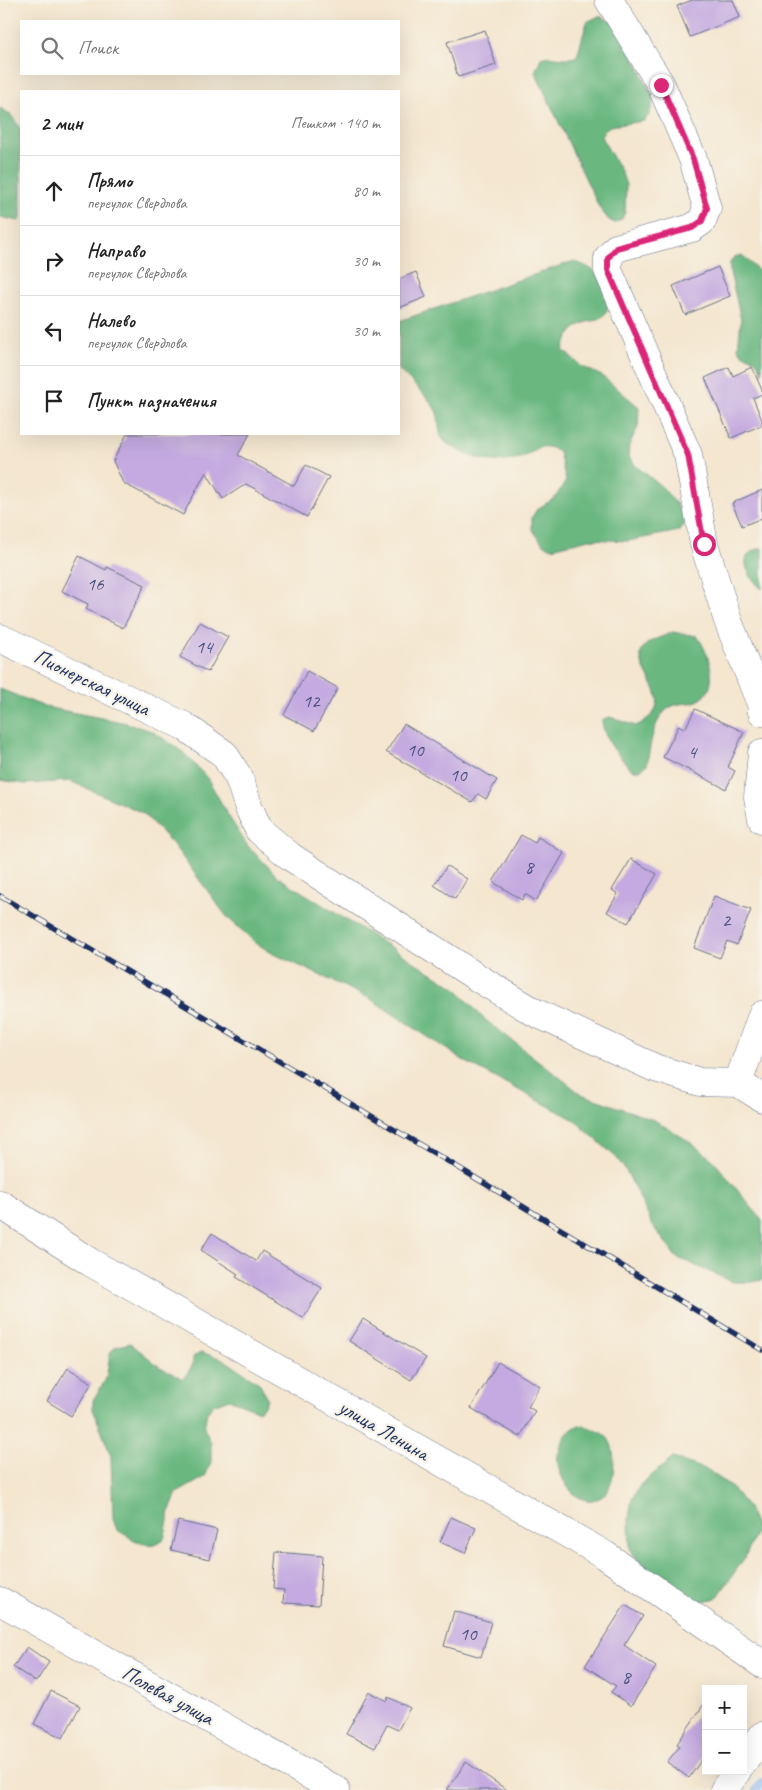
<!DOCTYPE html>
<html lang="ru">
<head>
<meta charset="utf-8">
<style>
  :root { --surface:#fff; --page:#f6f6f6; --text:#222; --muted:#767676; --line:#e0e0e0 }
  body { margin:0; font-family:Caveat,sans-serif; background:var(--page); color:var(--text) }
  .controls { position:absolute; right:15px; bottom:15px; display:grid; overflow:hidden; border-radius:0px; box-shadow:0 5px 20px #0002 }
  .controls button { width:45px; height:45px; display:grid; place-items:center; padding:0; border:0; border-bottom:1px solid var(--line); background:var(--surface); color:var(--text); font:25px sans-serif }
  .stop { position:absolute; width:15px; height:15px; margin:-11px; border:4px solid #db2777; border-radius:50%; background:#fff }
  .stop.end { background:#db2777; border-color:#fff; box-shadow:0 1px 5px #0008 }
  .list { margin:0; padding:0; list-style:none }
  h2 { display:flex; justify-content:space-between; align-items:center; height:65px; margin:0; padding:0 20px; font-size:21px }
  h2 small { font-size:16px; font-weight:400; color:var(--muted) }
  .list li { display:grid; grid-template-columns:32px 1fr auto; gap:15px; align-items:center; box-sizing:border-box; height:70px; padding:0 20px; border-top:1px solid var(--line) }
  .list b { display:block; font-size:19px; white-space:nowrap }
  .list p { margin:0; font-size:16px; white-space:nowrap; color:var(--muted) }
  .list em { font-size:16px; font-style:normal; color:var(--muted) }
  .icon { flex:none; width:28px; height:28px; fill:none; stroke:currentColor; stroke-width:2; stroke-linecap:round; stroke-linejoin:round }
  .map { position:relative; flex:none; width:762px; height:1790px; overflow:hidden }
  .search { position:absolute; background:var(--surface); box-shadow:0 5px 20px #0002; left:20px; top:20px; width:380px; height:55px; display:flex; align-items:center; gap:12px; box-sizing:border-box; padding:0 18px; border-radius:0px; color:var(--muted); font-size:19px }
  .panel { position:absolute; background:var(--surface); box-shadow:0 5px 20px #0002; left:20px; top:90px; width:380px; height:345px; border-radius:0px }
  .map>svg:first-child { display:block }
  .forest { fill:#6bb880; stroke:#43746f }
  .lines { fill:none; stroke-linecap:round; stroke-linejoin:round }
  .stream { stroke:#87b7f3; stroke-width:9 }
  .building { fill:#c4aae0 }
  .minor-casing { stroke:#676f86; stroke-width:29 }
  .minor { stroke:#fff; stroke-width:28 }
  .rail-casing { stroke:#1b2f5e; stroke-width:5.5 }
  .rail { stroke:#f7f3e8; stroke-width:4; stroke-dasharray:11; stroke-linecap:butt }
  .route { stroke:#db2777; stroke-width:6 }
  .labels { text-anchor:middle; dominant-baseline:central; stroke-width:4.5; stroke-linejoin:round; paint-order:stroke }
  .number-label { font-size:19px; fill:#454e7e }
  .street-label { font-size:21px; fill:#1b2f5e; stroke:#f7f3e8 }
</style>
</head>
<body>
<div class="map">
<svg width="762" height="1790" viewBox="0 0 762 1790">
  <rect width="100%" height="100%" fill="#f7f3e8"/>
  <filter id="ink" filterUnits="userSpaceOnUse"><feTurbulence type="fractalNoise" baseFrequency=".02" numOctaves="2"/><feDisplacementMap in="SourceGraphic" scale="10" xChannelSelector="R" yChannelSelector="G"/><feConvolveMatrix kernelMatrix="1 2 1 2 8 2 1 2 1" color-interpolation-filters="sRGB"/></filter>
  <filter id="wash" filterUnits="userSpaceOnUse"><feTurbulence type="fractalNoise" baseFrequency=".0096" numOctaves="4" result="noise"/><feDisplacementMap in="SourceGraphic" scale="20" xChannelSelector="R" yChannelSelector="G"/><feGaussianBlur stdDeviation="1.12" result="paint"/><feColorMatrix in="noise" values="0 0 0 0 0 0 0 0 0 0 0 0 0 0 0 0 0 1.4 0 .05"/><feComposite in="paint" operator="in"/></filter>
  <g filter="url(#wash)">
    <rect width="100%" height="100%" fill="#f4e6cf"/>
    <!-- forest -->
    <g class="forest">
      <path d="M599 16 619 25 654 99 649 115 644 121 610 126 604 130 601 137 621 171 626 185 625 212 622 219 615 223 609 220 600 209 535 72 541 58C553 53 565 62 577 56L587 22Z"/>
      <path d="M0 108 10 114 21 129V219L19 221 0 217Z"/>
      <path d="M742 255 762 274V373C759 362 754 357 743 355L738 348 741 320 730 272V263L734 257Z"/>
      <path d="M574 261C580 264 590 267 595 272 606 282 615 306 602 317 598 320 592 321 587 322 573 327 567 336 563 350L581 366 602 376 639 407 638 427 629 445 628 456 636 466 662 487 677 505 686 522 679 531 628 541 589 539 552 548 543 544 532 529V517L537 509 555 498 566 481 559 452C539 439 536 453 518 459 514 461 510 460 506 461 482 462 469 457 448 444 436 436 441 425 437 413 430 397 411 383 399 370V321Z"/>
      <path d="M762 548V589C753 582 738 562 751 552 754 550 759 549 762 548Z"/>
      <path d="M673 632 697 636C709 652 722 691 697 701 685 706 678 700 665 711 652 725 650 747 647 765L640 770H632C619 756 603 740 602 720L610 717 636 726C645 721 655 715 657 704 662 686 626 659 648 643 655 638 666 636 673 632Z"/>
      <path d="M0 689 45 707 122 722 152 731 182 751 208 779 229 817 247 845 278 877 456 988 483 1018 581 1094 654 1120 687 1140 712 1159 762 1220V1280L751 1282H733L676 1257 653 1226 628 1174 617 1158 573 1119 466 1062 369 998 272 953 256 943 227 917 172 843 143 813 70 781 26 784 0 780Z"/>
      <path d="M130 1343 160 1367 184 1379 193 1364V1357L200 1352 223 1359 259 1383 267 1398 265 1405 259 1411 229 1399 213 1405 207 1412 204 1428 211 1443V1462L205 1477 177 1493 171 1507 164 1539C147 1552 134 1539 117 1530L113 1519 111 1456 93 1409V1400L106 1379 110 1354 115 1347Z"/>
      <path d="M579 1425C588 1426 604 1432 609 1440 617 1453 615 1485 604 1495 592 1506 575 1498 568 1487 562 1479 556 1466 558 1455 560 1449 563 1439 567 1434 570 1430 576 1427 579 1425Z"/>
      <path d="M673 1458 708 1470 730 1486 749 1509 757 1530 745 1557 717 1598 698 1602 669 1589 645 1571 630 1549 629 1519 632 1499 641 1484Z"/>
    </g>
    <g class="lines">
      <!-- stream -->
      <path class="stream" d="M757 1790 762 1783"/>
    </g>
    <g id="blocks">
      <!-- building -->
      <g class="building">
        <path d="M692 0H733L740 17 690 37 677 6Z"/>
        <path d="M485 30 496 65 458 77 447 42Z"/>
        <path d="M718 267 730 296 685 315 673 286Z"/>
        <path d="M416 272 426 297 399 308V279Z"/>
        <path d="M729 367 733 376 752 367 762 390V394L753 398 762 420V425L731 438 705 378Z"/>
        <path d="M127 434H250L238 455 294 486 306 465 329 477 307 517 246 484 223 499 206 472 183 515 123 483 113 461Z"/>
        <path d="M762 490V518L742 526 732 503Z"/>
        <path d="M79 556 106 570 107 567 145 585 123 628 86 609 88 604 62 591Z"/>
        <path d="M200 622 228 637 208 672 180 657Z"/>
        <path d="M307 671 338 688 314 731 284 715Z"/>
        <path d="M695 709 744 732 728 767 735 771 726 789 663 757 679 725 685 729Z"/>
        <path d="M404 724 497 780 486 799 478 794 472 802 386 752Z"/>
        <path d="M521 835 535 843 538 837 564 853 536 901 525 894 522 900 493 882Z"/>
        <path d="M631 859 657 874 628 923 607 912 618 894 612 890Z"/>
        <path d="M447 866 467 879 455 899 434 885Z"/>
        <path d="M714 896 751 910 737 945 727 941 720 958 694 948Z"/>
        <path d="M212 1233 256 1261 262 1251 322 1288 303 1318 236 1277 238 1274 201 1250Z"/>
        <path d="M363 1319 426 1358 411 1380 349 1341Z"/>
        <path d="M498 1362 540 1386 528 1407 535 1411 520 1437 471 1408Z"/>
        <path d="M68 1368 92 1383 71 1416 47 1401Z"/>
        <path d="M451 1517 476 1528 465 1553 440 1542Z"/>
        <path d="M178 1521 217 1530 210 1559 171 1550Z"/>
        <path d="M276 1552 322 1556 319 1605 283 1603 284 1590 273 1589Z"/>
        <path d="M625 1605 643 1616 624 1645 656 1667 631 1706 611 1692 616 1686 585 1666Z"/>
        <path d="M454 1611 491 1622 481 1657 444 1646Z"/>
        <path d="M27 1647 49 1662 36 1682 13 1667Z"/>
        <path d="M51 1691 80 1706 63 1738 34 1724Z"/>
        <path d="M369 1692 387 1701 388 1697 410 1708 398 1730 387 1725 375 1748 346 1734Z"/>
        <path d="M706 1701V1753L689 1778 667 1762 680 1746 677 1744Z"/>
        <path d="M466 1762 507 1790H447Z"/>
      </g>
    </g>
  </g>
  <g filter="url(#ink)">
    <use href="#blocks" fill-opacity="0" stroke="#676f86" stroke-width="1"/>
    <g class="lines">
      <!-- minor casing -->
      <g class="minor-casing">
        <g id="minor">
          <path d="M609 0 661 85 693 159 707 208 702 221 692 228 616 248 608 258V270L688 455 704 544 728 621 761 704 762 712"/>
          <path d="M0 638 184 726 224 754 239 778 249 808 259 830 291 857 478 978 534 1012 655 1068 700 1082 738 1083 762 1098"/>
          <path d="M762 753 758 797 762 819"/>
          <path d="M738 1083 762 1015"/>
          <path d="M0 1204 90 1262 605 1555 762 1664"/>
          <path d="M0 1601 336 1790"/>
          <path d="M743 1763 762 1736"/>
          <path d="M724 1790 737 1771"/>
        </g>
      </g>
      <!-- minor -->
      <use href="#minor" class="minor"/>
      <!-- rail casing -->
      <g class="rail-casing">
        <path id="rail" d="M0 896 449 1162 762 1350"/>
      </g>
      <!-- rail -->
      <use href="#rail" class="rail"/>
    </g>
  </g>
  <g class="lines" filter="url(#ink)">
    <!-- route -->
    <path class="route" d="M661 85 693 159 707 208 702 221 692 228 616 248 608 258V270L688 455 704 544"/>
  </g>
  <g class="labels">
    <!-- number labels -->
    <g class="number-label">
      <text x="95" y="584">16</text>
      <text x="204" y="647">14</text>
      <text x="311" y="701">12</text>
      <text x="415" y="750">10</text>
      <text x="692" y="752">4</text>
      <text x="458" y="775">10</text>
      <text x="529" y="867">8</text>
      <text x="726" y="920">2</text>
      <text x="468" y="1634">10</text>
      <text x="626" y="1677">8</text>
    </g>
    <!-- street labels -->
    <g class="street-label">
      <text transform="translate(92 682) rotate(26)">Пионерская улица</text>
      <text transform="translate(384 1430) rotate(30)">улица Ленина</text>
      <text transform="translate(168 1695) rotate(29)">Полевая улица</text>
    </g>
  </g>
</svg>
<div class="controls">
<button>+</button>
<button>−</button>
</div>
<div class="stop" style="left:704px;top:544px"></div>
<div class="stop end" style="left:661px;top:85px"></div>
<div class="search"><svg class="icon" aria-label="search" viewBox="0 0 24 24"><circle cx="10" cy="10" r="6"/><path d="M15 15l6 6"/></svg>Поиск</div>
<section class="panel">
<h2>2 мин<small>Пешком · 140 m</small></h2>
<ul class="list">
<li><svg class="icon" aria-label="ahead" viewBox="0 0 24 24"><path d="M12 20V5M6 11l6-6 6 6"/></svg><div><b>Прямо</b><p>переулок Свердлова</p></div><em>80 m</em></li>
<li><svg class="icon" aria-label="right" viewBox="0 0 24 24"><path d="M7 20v-9h11M14 6l5 5-5 5"/></svg><div><b>Направо</b><p>переулок Свердлова</p></div><em>30 m</em></li>
<li><svg class="icon" aria-label="left" viewBox="0 0 24 24"><path d="M17 20v-9H6M10 6l-5 5 5 5"/></svg><div><b>Налево</b><p>переулок Свердлова</p></div><em>30 m</em></li>
<li><svg class="icon" aria-label="arrive" viewBox="0 0 24 24"><path d="M6 21V4h12l-3 4 3 4H6"/></svg><div><b>Пункт назначения</b></div></li>
</ul>
</section>
</div>
</body>
</html>
